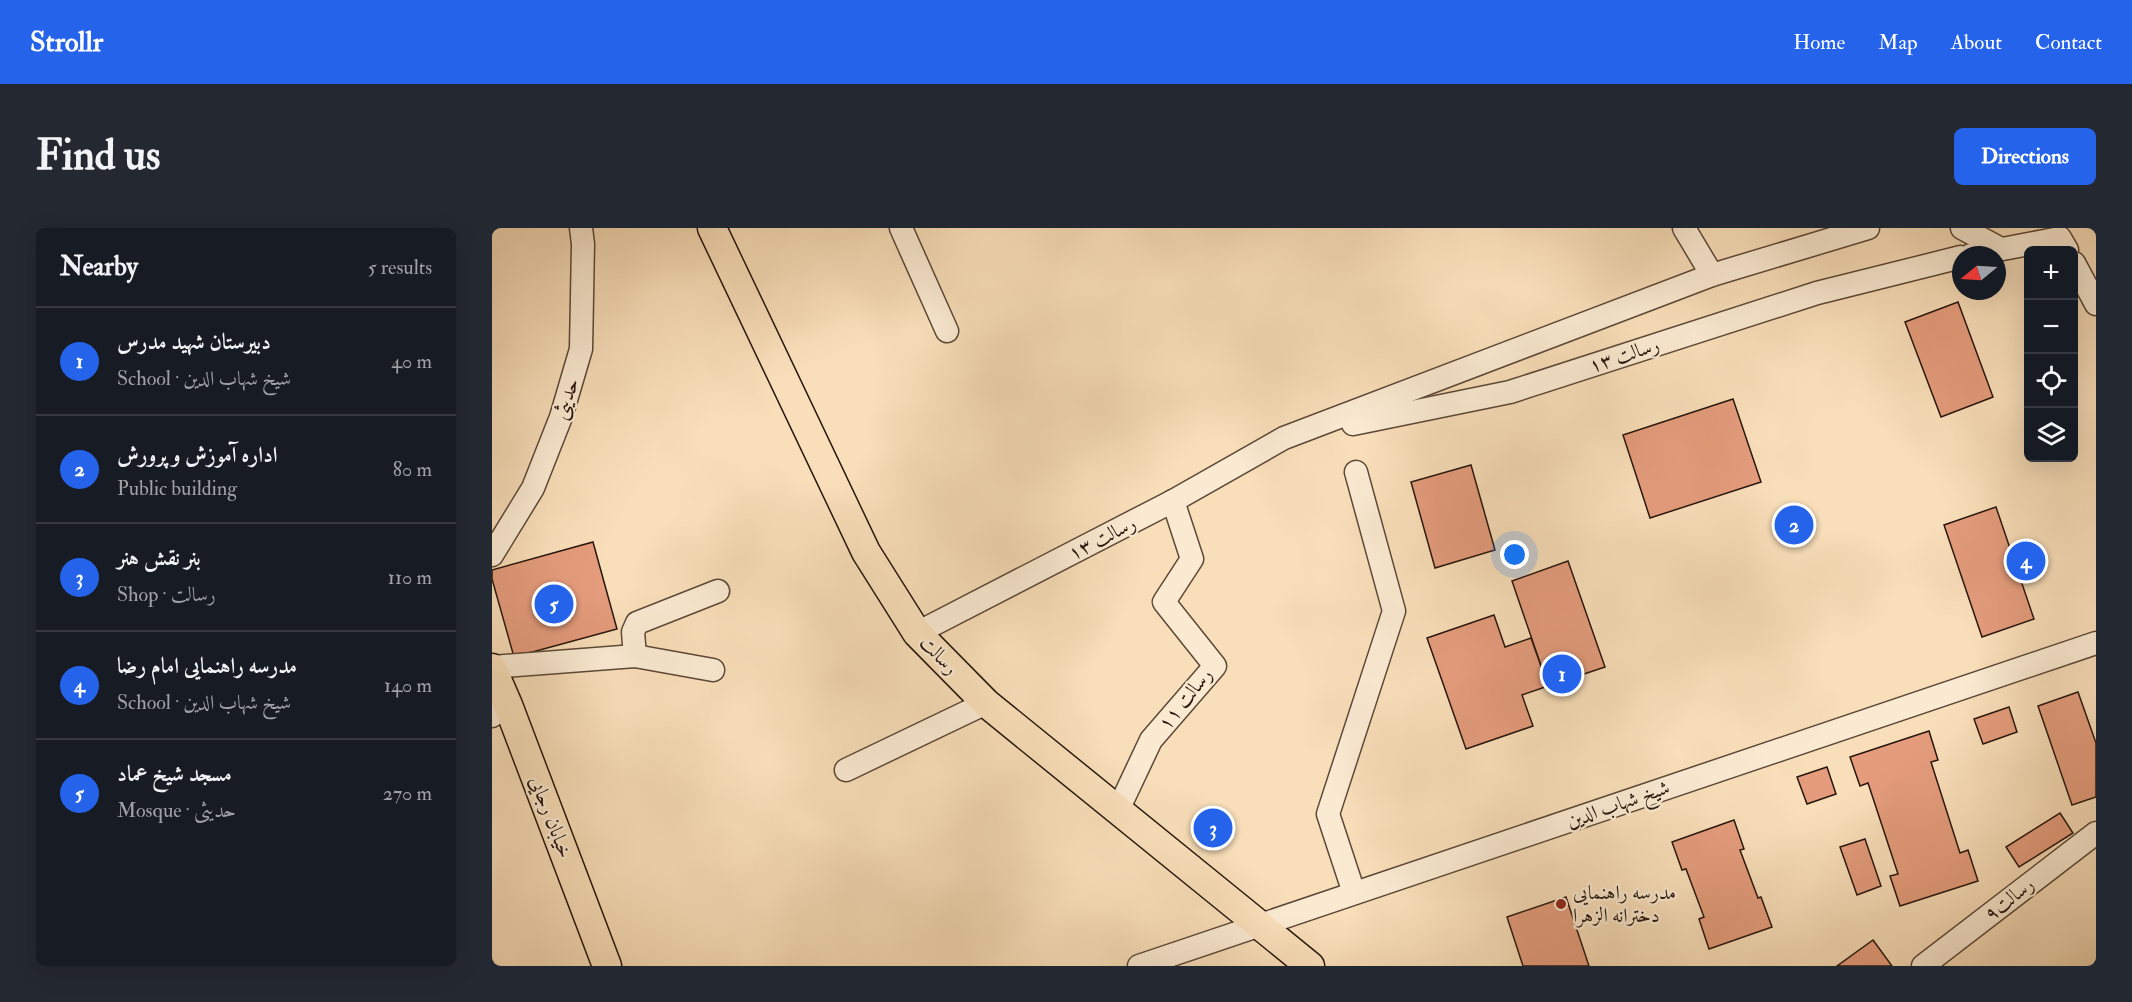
<!DOCTYPE html>
<html lang="en">
<head>
<meta charset="utf-8">
<style>
  :root { --surface:#171b24; --page:#242831; --text:#f1f3f6; --muted:#9ea1a6; --line:#363941; --accent:#2563eb }
  body { margin:0; font-family:"IM FELL Double Pica",Amiri,serif; background:var(--page); color:var(--text) }
  .controls { position:absolute; right:18px; top:18px; display:grid; overflow:hidden; border-radius:9px; box-shadow:0 6px 24px #0002 }
  .controls button { width:54px; height:54px; display:grid; place-items:center; padding:0; border:0; border-bottom:2px solid var(--line); background:var(--surface); color:var(--text); font:30px sans-serif }
  .compass { position:absolute; left:1460px; top:18px; width:54px; height:54px; border-radius:50%; background:var(--surface); box-shadow:0 6px 24px #0002; rotate:252deg }
  .you { position:absolute; left:1023px; top:327px; width:21px; height:21px; margin:-15px; border:4px solid #fff; border-radius:50%; background:#1a73e8; box-shadow:0 0 0 9px #1a73e833 }
  .badge { display:grid; place-items:center; width:39px; height:39px; border-radius:50%; background:var(--accent); color:#fff; font-size:20px; font-weight:700 }
  .pin { position:absolute; translate:-50% -50%; border:3px solid #fff; box-shadow:0 2px 6px #0006 }
  .list { margin:0; padding:0; list-style:none }
  h2 { display:flex; justify-content:space-between; align-items:center; height:78px; margin:0; padding:0 24px; font-size:26px }
  h2 small { font-size:20px; font-weight:400; color:var(--muted) }
  .list li { display:grid; grid-template-columns:39px 1fr auto; gap:18px; align-items:center; box-sizing:border-box; height:108px; padding:0 24px; border-top:2px solid var(--line) }
  .list b { display:block; font-size:22px; white-space:nowrap }
  .list p { margin:0; font-size:20px; white-space:nowrap; color:var(--muted) }
  .list em { font-size:20px; font-style:normal; color:var(--muted) }
  .icon { flex:none; width:33px; height:33px; fill:none; stroke:currentColor; stroke-width:2; stroke-linecap:round; stroke-linejoin:round }
  .map { position:relative; flex:none; width:1604px; height:738px; overflow:hidden; border-radius:9px }
  header { display:flex; align-items:center; gap:36px; box-sizing:border-box; height:84px; padding:0 30px; background:var(--accent); color:#fff }
  header strong { font-size:28px }
  nav { display:flex; gap:33px; margin-inline-start:auto; font-size:21px }
  .intro { display:flex; align-items:center; justify-content:space-between; box-sizing:border-box; height:144px; padding:0 36px }
  h1 { margin:0; font-size:42px }
  .button { padding:15px 27px; border-radius:9px; background:var(--accent); color:#fff; font-size:21px; font-weight:700 }
  main { display:flex; gap:36px; padding:0 36px }
  aside { flex:1; background:var(--surface); border-radius:9px; box-shadow:0 6px 24px #0002 }
  .map>svg:first-child { display:block }
  .building { fill:#e49c7c; stroke:#28160c; stroke-width:1.5 }
  .lines { fill:none; stroke-linecap:round; stroke-linejoin:round }
  .minor-casing { stroke:#5c4837; stroke-width:25 }
  .major-casing { stroke:#28160c; stroke-width:31 }
  .minor { stroke:#faead2; stroke-width:22 }
  .major { stroke:#f8deb9; stroke-width:28 }
  .poi-dot { fill:#8f2418; stroke:#faead2; stroke-width:2 }
  .labels { text-anchor:middle; dominant-baseline:central; stroke-width:4.5; stroke-linejoin:round; paint-order:stroke }
  .street-label { font-size:20px; fill:#28160c; stroke:#faead2 }
  .poi-label { font-size:20px; fill:#28160c; stroke:#faead2; text-anchor:start }
</style>
</head>
<body>
<header>
<strong>Strollr</strong>
<nav><a>Home</a><a>Map</a><a>About</a><a>Contact</a></nav>
</header>
<div class="intro"><h1>Find us</h1><a class="button">Directions</a></div>
<main>
<aside>
<h2>Nearby<small>5 results</small></h2>
<ul class="list">
<li><span class="badge">1</span><div><b>دبیرستان شهید مدرس</b><p>School · شیخ شهاب الدین</p></div><em>40 m</em></li>
<li><span class="badge">2</span><div><b>اداره آموزش و پرورش</b><p>Public building</p></div><em>80 m</em></li>
<li><span class="badge">3</span><div><b>بنر نقش هنر</b><p>Shop · رسالت</p></div><em>110 m</em></li>
<li><span class="badge">4</span><div><b>مدرسه راهنمایی امام رضا</b><p>School · شیخ شهاب الدین</p></div><em>140 m</em></li>
<li><span class="badge">5</span><div><b>مسجد شیخ عماد</b><p>Mosque · حدیثی</p></div><em>270 m</em></li>
</ul>
</aside>
<div class="map">
<svg width="1604" height="738" viewBox="0 0 1604 738">
  <rect width="100%" height="100%" fill="#f8deb9"/>
  <filter id="stains"><feTurbulence type="fractalNoise" baseFrequency=".00333" numOctaves="4"/><feColorMatrix values="0 0 0 0 .2 0 0 0 0 .09 0 0 0 0 .02 0 0 0 .5 -.17"/></filter>
  <radialGradient id="worn" r=".72"><stop offset=".6" stop-color="#630" stop-opacity="0"/><stop offset="1" stop-color="#630" stop-opacity=".3"/></radialGradient>
  <!-- building -->
  <g class="building">
    <path d="M1466 74 1501 169 1449 189 1413 94Z"/>
    <path d="M1241 171 1269 254 1158 290 1131 207Z"/>
    <path d="M979 237 1003 322 943 340 919 254Z"/>
    <path d="M1504 279 1542 391 1490 409 1452 297Z"/>
    <path d="M101 314 125 401 22 429 0 351V342Z"/>
    <path d="M1076 333 1113 439 1056 458 1020 353Z"/>
    <path d="M1002 387 1013 419 1039 410 1056 458 1030 467 1041 498 974 521 935 410Z"/>
    <path d="M1586 464 1604 515V569L1580 577 1546 478Z"/>
    <path d="M1517 479 1525 504 1491 516 1482 491Z"/>
    <path d="M1437 503 1446 532 1439 534 1468 625 1476 622 1486 653 1408 678 1398 648 1406 646 1376 555 1368 558 1358 529Z"/>
    <path d="M1335 539 1344 566 1315 576 1305 549Z"/>
    <path d="M1568 585 1581 605 1527 639 1514 619Z"/>
    <path d="M1242 592 1252 621 1248 622 1266 670 1269 669 1280 699 1217 721 1207 691 1212 689 1194 641 1190 642 1180 614Z"/>
    <path d="M1373 611 1389 658 1365 667 1348 619Z"/>
    <path d="M1074 669 1097 738H1031L1015 689Z"/>
    <path d="M1381 712 1400 738H1345Z"/>
  </g>
  <g class="lines">
    <!-- minor casing -->
    <g class="minor-casing">
      <g id="minor">
        <path d="M409 0 455 103"/>
        <path d="M1192 0 1220 47"/>
        <path d="M1470 0 1507 20"/>
        <path d="M1479 27 1568 10 1575 22"/>
        <path d="M1582 35 1604 76"/>
        <path d="M861 196 1018 164 1325 65 1469 29"/>
        <path d="M0 327 41 260 69 189 89 121 91 16 89 0"/>
        <path d="M425 405 681 273 792 210 1220 47 1376 0"/>
        <path d="M143 428 141 404 145 395 226 363"/>
        <path d="M0 439 143 428 221 442"/>
        <path d="M0 488 16 477"/>
        <path d="M354 542 494 475"/>
        <path d="M626 582 659 512 723 438 672 374 700 331 681 273"/>
        <path d="M862 665 836 586 902 383 864 244"/>
        <path d="M647 738 1604 415"/>
        <path d="M1431 738 1604 605"/>
      </g>
    </g>
    <!-- major casing -->
    <g class="major-casing">
      <g id="major">
        <path d="M220 0 374 324 425 405 494 475 818 738"/>
        <path d="M0 440 16 477 115 738"/>
      </g>
    </g>
    <!-- minor -->
    <use href="#minor" class="minor"/>
    <!-- major -->
    <use href="#major" class="major"/>
  </g>
  <!-- markers -->
  <circle class="poi-dot" cx="1069" cy="676" r="6"/>
  <g class="labels">
    <!-- street labels -->
    <g class="street-label">
      <text transform="translate(1132 127) rotate(-18)">رسالت ۱۳</text>
      <text transform="translate(74 171) rotate(-72)">حدیثی</text>
      <text transform="translate(610 310) rotate(-27)">رسالت ۱۳</text>
      <text transform="translate(447 427) rotate(46)">رسالت</text>
      <text transform="translate(693 471) rotate(-51)">رسالت ۱۱</text>
      <text transform="translate(1126 576) rotate(-19)">شیخ شهاب الدین</text>
      <text transform="translate(59 589) rotate(69)">خیابان رجایی</text>
      <text transform="translate(1517 671) rotate(-38)">رسالت۹</text>
    </g>
    <!-- poi labels -->
    <g class="poi-label">
      <text x="1081" y="664">مدرسه راهنمایی<tspan x="1081" dy="23">دخترانه الزهرا</tspan></text>
    </g>
  </g>
  <rect width="100%" height="100%" filter="url(#stains)"/>
  <rect width="100%" height="100%" fill="url(#worn)"/>
</svg>
<div class="controls">
<button>+</button>
<button>−</button>
<button><svg class="icon" aria-label="locate" viewBox="0 0 24 24"><circle cx="12" cy="12" r="6"/><path d="M12 2v4M12 18v4M2 12h4M18 12h4"/></svg></button>
<button><svg class="icon" aria-label="layers" viewBox="0 0 24 24"><path d="M12 4l9 5-9 5-9-5zM3 14l9 5 9-5"/></svg></button>
</div>
<svg class="compass" viewBox="-18 -18 36 36"><path d="M0-13l5 13h-10z" fill="#e53935"/><path d="M0 13l5-13h-10z" fill="#9ea1a6"/></svg>
<div class="you"></div>
<div class="pin badge" style="left:1070px;top:446px">1</div>
<div class="pin badge" style="left:1302px;top:297px">2</div>
<div class="pin badge" style="left:721px;top:600px">3</div>
<div class="pin badge" style="left:1534px;top:333px">4</div>
<div class="pin badge" style="left:62px;top:376px">5</div>
</div>
</main>
</body>
</html>
